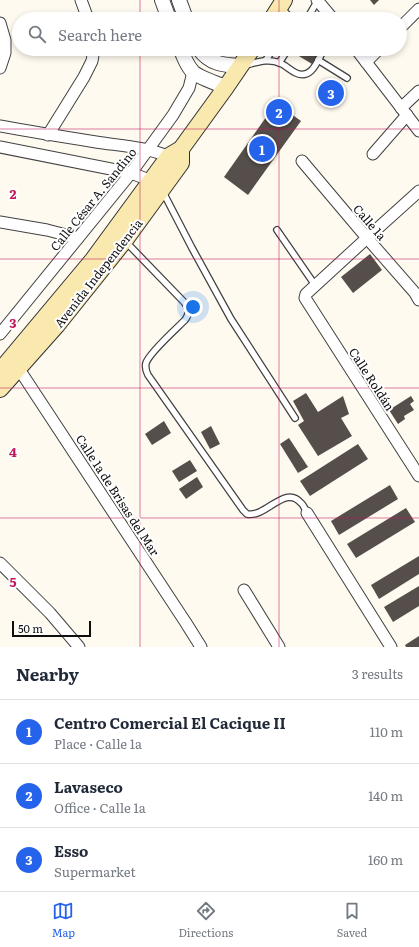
<!DOCTYPE html>
<html lang="en">
<head>
<meta charset="utf-8">
<style>
  :root { --surface:#fff; --page:#f2f2f3; --text:#1f2937; --muted:#747a83; --line:#e0e1e3; --accent:#2563eb }
  body { margin:0; font-family:Literata,serif; background:var(--page); color:var(--text) }
  .scale { position:absolute; left:12px; bottom:10px; width:79px; box-sizing:border-box; padding-left:4px; border:2px solid #0e0e0e; border-top:0; font-size:11px; line-height:14px; white-space:nowrap; color:#0e0e0e; -webkit-text-stroke:3px #fff; paint-order:stroke }
  .you { position:absolute; left:193px; top:307px; width:14px; height:14px; margin:-10px; border:3px solid #fff; border-radius:50%; background:#1a73e8; box-shadow:0 0 0 6px #1a73e833 }
  .badge { display:grid; place-items:center; width:26px; height:26px; border-radius:50%; background:var(--accent); color:#fff; font-size:13px; font-weight:700 }
  .pin { position:absolute; translate:-50% -50%; border:2px solid #fff; box-shadow:0 1px 4px #0006 }
  .list { margin:0; padding:0; list-style:none }
  h2 { display:flex; justify-content:space-between; align-items:center; height:52px; margin:0; padding:0 16px; font-size:17px }
  h2 small { font-size:13px; font-weight:400; color:var(--muted) }
  .list li { display:grid; grid-template-columns:26px 1fr auto; gap:12px; align-items:center; box-sizing:border-box; height:64px; padding:0 16px; border-top:1px solid var(--line) }
  .list b { display:block; font-size:15px; white-space:nowrap }
  .list p { margin:0; font-size:13px; white-space:nowrap; color:var(--muted) }
  .list em { font-size:13px; font-style:normal; color:var(--muted) }
  .icon { flex:none; width:22px; height:22px; fill:none; stroke:currentColor; stroke-width:2; stroke-linecap:round; stroke-linejoin:round }
  .map { position:relative; flex:none; width:419px; height:647px; overflow:hidden }
  .search { position:absolute; background:var(--surface); box-shadow:0 2px 6px #0003; left:12px; right:12px; top:12px; height:44px; display:flex; align-items:center; gap:10px; box-sizing:border-box; padding:0 14px; border-radius:22px; color:var(--muted); font-size:15px }
  .sheet { height:244px; background:var(--surface) }
  nav { display:flex; justify-content:space-around; align-items:center; box-sizing:border-box; height:56px; border-top:1px solid var(--line); background:var(--surface); font-size:11px; color:var(--muted) }
  nav a { display:grid; justify-items:center; gap:2px }
  nav .on { color:var(--accent) }
  .map>svg:first-child { display:block }
  .building { fill:#564e4b }
  .lines { fill:none; stroke-linecap:round; stroke-linejoin:round }
  .service-casing { stroke:#414141; stroke-width:8 }
  .minor-casing { stroke:#414141; stroke-width:13 }
  .tertiary-casing { stroke:#414141; stroke-width:16 }
  .secondary-casing { stroke:#303030; stroke-width:18 }
  .service { stroke:#fff; stroke-width:5.5 }
  .minor { stroke:#fff; stroke-width:11 }
  .tertiary { stroke:#fff; stroke-width:14 }
  .secondary { stroke:#fae9af; stroke-width:16 }
  .grid { fill:none; stroke:#c2185b; stroke-width:1; stroke-opacity:0.55 }
  .labels { text-anchor:middle; dominant-baseline:central; stroke-width:4; stroke-linejoin:round; paint-order:stroke }
  .street-label { font-size:12px; fill:#0e0e0e; stroke:#fff }
  .grid-label { font-size:13px; text-anchor:middle; font-weight:bold; fill:#c2185b; stroke:#fff; stroke-width:4; stroke-linejoin:round; paint-order:stroke }
</style>
</head>
<body>
<div class="map">
<svg width="419" height="647" viewBox="0 0 419 647">
  <rect width="100%" height="100%" fill="#fefaf0"/>
  <!-- building -->
  <g class="building">
    <path d="M370 0H379L374 5Z"/>
    <path d="M290 49H307L317 56 312 64 289 50Z"/>
    <path d="M329 83 342 91 333 104 321 96Z"/>
    <path d="M276 103 301 121 248 195 224 177Z"/>
    <path d="M370 254 382 270 353 293 341 277Z"/>
    <path d="M306 393 318 412 343 396 349 414 341 418 352 436 318 456 298 425 304 421 293 401Z"/>
    <path d="M411 396 414 401 410 404 414 410 404 416 405 419 398 424 389 410Z"/>
    <path d="M164 421 171 433 152 445 145 434Z"/>
    <path d="M211 426 220 444 210 449 201 432Z"/>
    <path d="M289 438 308 467 298 473 280 444Z"/>
    <path d="M358 444 368 459 310 496 300 481Z"/>
    <path d="M190 460 197 471 179 482 172 471Z"/>
    <path d="M197 477 203 487 186 499 179 489Z"/>
    <path d="M390 485 398 499 339 535 331 521Z"/>
    <path d="M406 508 415 522 356 558 347 544Z"/>
    <path d="M419 556V574L379 599 371 585Z"/>
    <path d="M419 586V606L393 622 384 607Z"/>
    <path d="M419 636V647H406L405 645Z"/>
  </g>
  <g class="lines">
    <!-- service casing -->
    <g class="service-casing">
      <g id="service">
        <path d="M281 8 292 19"/>
        <path d="M307 19 318 0"/>
        <path d="M266 60 273 49"/>
        <path d="M318 60 347 78"/>
        <path d="M279 63 288 49"/>
        <path d="M246 65C258 62 268 58 280 63 285 65 290 70 296 73 311 80 317 62 323 51L324 49"/>
        <path d="M163 192 192 248 231 319 295 418"/>
        <path d="M277 230 315 285"/>
        <path d="M126 242 184 302C189 309 190 313 185 320 176 329 149 353 146 363 145 367 146 371 148 375L243 510 247 514C266 518 285 484 301 503 304 505 305 510 307 513"/>
      </g>
    </g>
    <!-- minor casing -->
    <g class="minor-casing">
      <g id="minor">
        <path d="M81 0 88 19"/>
        <path d="M317 0 333 19"/>
        <path d="M0 23 5 40V53L0 68"/>
        <path d="M400 28 419 9"/>
        <path d="M356 49 419 131"/>
        <path d="M366 62 379 49"/>
        <path d="M401 108 419 91"/>
        <path d="M0 126C32 132 64 137 96 142 122 146 150 147 174 159"/>
        <path d="M48 135 84 77 92 61 94 49"/>
        <path d="M0 147 131 173 157 183"/>
        <path d="M373 154 407 115"/>
        <path d="M302 161 367 238 415 293 419 300"/>
        <path d="M419 191 367 238 306 294 305 298 419 476"/>
        <path d="M0 222 47 230 78 238"/>
        <path d="M0 334 131 173 173 115 189 88 193 72"/>
        <path d="M15 363 186 623 201 647"/>
        <path d="M307 513 391 647"/>
        <path d="M0 563 50 613 79 647"/>
        <path d="M244 590 279 647"/>
      </g>
    </g>
    <!-- tertiary casing -->
    <g class="tertiary-casing">
      <g id="tertiary">
        <path d="M162 0 169 19"/>
        <path d="M179 0 186 19"/>
        <path d="M181 49C183 56 188 67 193 72 200 78 218 84 226 87"/>
        <path d="M199 49C210 64 223 65 240 66"/>
      </g>
    </g>
    <!-- secondary casing -->
    <g class="secondary-casing">
      <g id="secondary">
        <path d="M272 19 284 0"/>
        <path d="M0 371 92 261 169 156 181 149 226 87 252 49"/>
        <path d="M0 389 57 325 125 240 181 163V149"/>
      </g>
    </g>
    <!-- service -->
    <use href="#service" class="service"/>
    <!-- minor -->
    <use href="#minor" class="minor"/>
    <!-- tertiary -->
    <use href="#tertiary" class="tertiary"/>
    <!-- secondary -->
    <use href="#secondary" class="secondary"/>
  </g>
  <!-- grid -->
  <path class="grid" d="M140 0V19M279 0V19M140 49V647M279 49V647M0 129H419M0 259H419M0 388H419M0 518H419"/>
  <g class="labels">
    <!-- street labels -->
    <g class="street-label">
      <text transform="translate(93 199) rotate(-51)">Calle César A. Sandino</text>
      <text transform="translate(370 222) rotate(49)">Calle 1a</text>
      <text transform="translate(98 273) rotate(-52)">Avenida Independencia</text>
      <text transform="translate(372 379) rotate(57)">Calle Roldán</text>
      <text transform="translate(118 495) rotate(57)">Calle 1a de Brisas del Mar</text>
    </g>
  </g>
  <g class="grid-label">
    <text x="13" y="199">2</text>
    <text x="13" y="328">3</text>
    <text x="13" y="457">4</text>
    <text x="13" y="587">5</text>
  </g>
</svg>
<div class="scale">50 m</div>
<div class="you"></div>
<div class="pin badge" style="left:262px;top:149px">1</div>
<div class="pin badge" style="left:279px;top:112px">2</div>
<div class="pin badge" style="left:331px;top:93px">3</div>
<div class="search"><svg class="icon" aria-label="search" viewBox="0 0 24 24"><circle cx="10" cy="10" r="6"/><path d="M15 15l6 6"/></svg>Search here</div>
</div>
<section class="sheet">
<h2>Nearby<small>3 results</small></h2>
<ul class="list">
<li><span class="badge">1</span><div><b>Centro Comercial El Cacique II</b><p>Place · Calle 1a</p></div><em>110 m</em></li>
<li><span class="badge">2</span><div><b>Lavaseco</b><p>Office · Calle 1a</p></div><em>140 m</em></li>
<li><span class="badge">3</span><div><b>Esso</b><p>Supermarket</p></div><em>160 m</em></li>
</ul>
</section>
<nav>
<a class="on"><svg class="icon" aria-label="map" viewBox="0 0 24 24"><path d="M3 6l6-2 6 2 6-2v14l-6 2-6-2-6 2zM9 4v14M15 6v14"/></svg>Map</a>
<a><svg class="icon" aria-label="directions" viewBox="0 0 24 24"><path d="M12 3l9 9-9 9-9-9zM9 14v-3h6M13 9l2 2-2 2"/></svg>Directions</a>
<a><svg class="icon" aria-label="saved" viewBox="0 0 24 24"><path d="M7 4h10v16l-5-4-5 4z"/></svg>Saved</a>
</nav>
</body>
</html>
